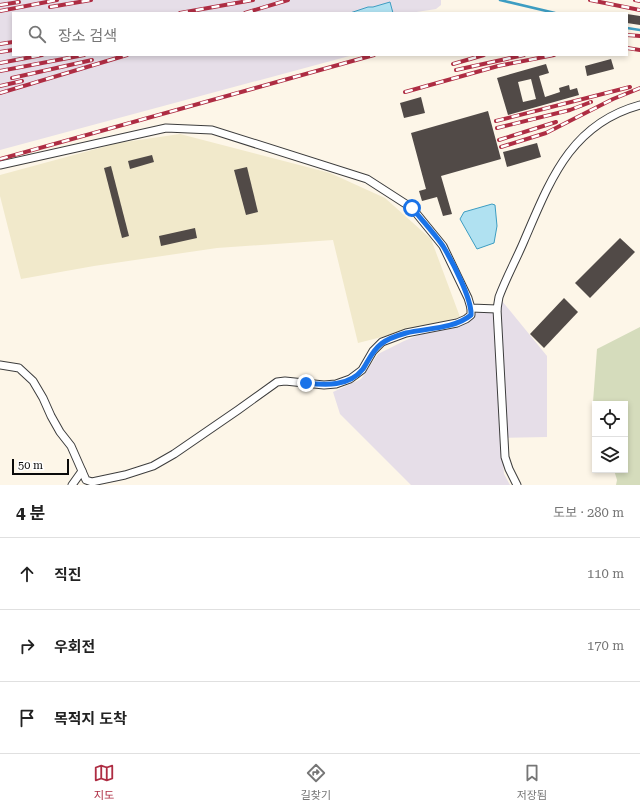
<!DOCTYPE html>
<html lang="ko">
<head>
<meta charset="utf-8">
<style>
  :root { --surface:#fff; --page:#f6f6f6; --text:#222; --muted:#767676; --line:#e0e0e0; --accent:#ae2d43 }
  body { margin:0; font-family:"Roboto Serif","Noto Sans KR",serif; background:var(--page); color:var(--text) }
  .controls { position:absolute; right:12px; bottom:12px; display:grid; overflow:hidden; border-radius:0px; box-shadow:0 2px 6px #0003 }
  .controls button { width:36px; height:36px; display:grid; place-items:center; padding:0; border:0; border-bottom:1px solid var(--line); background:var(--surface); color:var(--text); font:20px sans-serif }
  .scale { position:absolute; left:12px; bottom:10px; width:57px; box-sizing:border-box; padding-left:4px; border:2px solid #0a0a0a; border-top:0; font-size:11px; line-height:14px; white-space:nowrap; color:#0a0a0a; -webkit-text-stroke:3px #fff; paint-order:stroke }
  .stop { position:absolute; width:12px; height:12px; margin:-9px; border:3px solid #1a73e8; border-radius:50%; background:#fff }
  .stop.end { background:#1a73e8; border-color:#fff; box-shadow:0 1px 4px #0008 }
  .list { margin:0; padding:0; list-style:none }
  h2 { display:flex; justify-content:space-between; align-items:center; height:52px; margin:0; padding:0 16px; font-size:17px }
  h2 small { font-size:13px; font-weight:400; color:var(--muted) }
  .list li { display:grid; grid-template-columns:26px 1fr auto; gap:12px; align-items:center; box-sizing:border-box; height:72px; padding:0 16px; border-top:1px solid var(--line) }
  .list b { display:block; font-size:15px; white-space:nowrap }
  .list em { font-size:13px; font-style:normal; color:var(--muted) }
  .icon { flex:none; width:22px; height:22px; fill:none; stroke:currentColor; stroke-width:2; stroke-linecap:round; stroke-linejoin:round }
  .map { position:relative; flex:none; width:640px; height:485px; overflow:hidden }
  .search { position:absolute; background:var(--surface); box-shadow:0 2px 6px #0003; left:12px; right:12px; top:12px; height:44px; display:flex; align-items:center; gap:10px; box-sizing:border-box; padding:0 14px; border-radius:0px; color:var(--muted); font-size:15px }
  .sheet { height:268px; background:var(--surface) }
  nav { display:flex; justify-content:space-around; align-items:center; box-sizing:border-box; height:56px; border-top:1px solid var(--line); background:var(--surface); font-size:11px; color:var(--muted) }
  nav a { display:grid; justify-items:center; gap:2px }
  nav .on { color:var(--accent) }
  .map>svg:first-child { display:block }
  .industrial { fill:#e6dee8 }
  .farmland { fill:#f1e9cb }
  .cemetery { fill:#d5dcbc }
  .water { fill:#b0e1f1; stroke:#3d9dc2 }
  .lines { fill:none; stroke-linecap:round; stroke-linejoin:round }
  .stream { stroke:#3d9dc2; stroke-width:2.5 }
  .building { fill:#514a47; fill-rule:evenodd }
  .street-casing { stroke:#3d3d3d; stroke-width:9 }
  .street { stroke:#fff; stroke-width:7 }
  .rail-casing { stroke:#ae2d43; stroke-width:4 }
  .rail { stroke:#fff; stroke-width:2.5; stroke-dasharray:8; stroke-linecap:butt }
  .route { stroke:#1a73e8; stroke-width:5 }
</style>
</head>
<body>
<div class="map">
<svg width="640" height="485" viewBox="0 0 640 485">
  <rect width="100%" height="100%" fill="#fdf6e8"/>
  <!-- industrial -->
  <g class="industrial">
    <path d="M0 0H441V5L436 9 410 13H13V55H353L0 150Z"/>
    <path d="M502 301 547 356V437L501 438 504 474 510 485H411L340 414 333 392 361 379 378 354 404 341Z"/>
  </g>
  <!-- farmland -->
  <path class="farmland" d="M180 134 330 173 385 198 431 239 460 317 358 343 333 240 217 248 94 266 21 279 0 196V175L118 143Z"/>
  <!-- cemetery -->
  <path class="cemetery" d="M640 327V485H616L617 480 614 470H625V404H595V410L593 402 597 349Z"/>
  <!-- water -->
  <g class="water">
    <path d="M390 2 393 13H350L368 7H373Z"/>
    <path d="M492 204 495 205 497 226 494 243 477 249 460 219 464 212Z"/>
  </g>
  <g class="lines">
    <!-- stream -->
    <g class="stream">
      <path d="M500 0 555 13"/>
      <path d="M627 28 640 30"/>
    </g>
  </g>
  <!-- building -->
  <g class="building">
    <path d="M627 14 640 16V25L627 23Z"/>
    <path d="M611 59 614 69 587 76 585 66Z"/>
    <path d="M546 64 549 73 539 76 545 97 560 92 559 88 569 85 570 90 577 88 579 95 508 115 497 78ZM531 79 536 99 523 102 518 82Z"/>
    <path d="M421 97 425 113 404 118 400 103Z"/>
    <path d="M488 111 501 159 441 176 452 214 443 216 437 197 422 201 419 191 426 189 411 133Z"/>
    <path d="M537 143 541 157 507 167 503 152Z"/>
    <path d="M152 155 154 162 130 169 128 161Z"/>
    <path d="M111 166 129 236 122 238 104 168Z"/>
    <path d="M247 167 258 212 246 215 234 170Z"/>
    <path d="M195 228 197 238 161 246 159 236Z"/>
    <path d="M620 238 635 252 590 298 575 283Z"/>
    <path d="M564 298 578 312 544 348 530 334Z"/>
  </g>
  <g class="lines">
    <!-- street casing -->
    <g class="street-casing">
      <g id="street">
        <path d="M0 165 166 128 212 130 367 179 412 208 443 246 468 298 471 308 497 309"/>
        <path d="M0 365 19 368 33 381 43 398 51 416 60 432 71 446 82 471 72 485"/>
        <path d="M82 471 86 480 92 482 125 475 153 466 174 454 238 410 277 382 285 381 324 385 336 384 350 379 362 370 373 351 382 342 406 333 457 323 466 319 471 315V308"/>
        <path d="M517 485 509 469 505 457 497 309 499 297C506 278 516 260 524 241 550 181 570 124 640 105"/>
      </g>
    </g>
    <!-- street -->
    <use href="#street" class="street"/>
    <!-- rail casing -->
    <g class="rail-casing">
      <g id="rail">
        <path d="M590 0 640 10"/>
        <path d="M635 0 640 1"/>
        <path d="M0 5 19 2"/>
        <path d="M50 7 91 0"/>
        <path d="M0 11 57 0"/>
        <path d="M180 13 253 0"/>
        <path d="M245 13 288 0"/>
        <path d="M627 35 640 36"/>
        <path d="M0 44 13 42"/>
        <path d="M627 48 640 50"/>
        <path d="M0 52 13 50"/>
        <path d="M0 63 42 55"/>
        <path d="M453 64 484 55"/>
        <path d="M456 70 524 55"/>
        <path d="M0 71 84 55"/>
        <path d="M12 78 92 60"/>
        <path d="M0 86 22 81"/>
        <path d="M405 92 498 66 554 55"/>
        <path d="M0 93 127 55"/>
        <path d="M496 121 630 87"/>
        <path d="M497 128 570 110 591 102"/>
        <path d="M499 140 556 122"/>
        <path d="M501 147 546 133 613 99 640 88"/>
        <path d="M0 159 374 55"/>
      </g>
    </g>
    <!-- rail -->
    <use href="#rail" class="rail"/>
  </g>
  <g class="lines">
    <!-- route -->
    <path class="route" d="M306 383C325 385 349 387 363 369 369 360 372 351 381 344 387 339 399 335 406 333 427 328 454 329 471 315 472 299 452 261 443 246 434 233 422 220 412 208"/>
  </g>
</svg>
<div class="controls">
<button><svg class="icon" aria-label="locate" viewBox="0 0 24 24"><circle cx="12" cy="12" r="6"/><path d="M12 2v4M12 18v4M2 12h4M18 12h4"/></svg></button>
<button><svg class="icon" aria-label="layers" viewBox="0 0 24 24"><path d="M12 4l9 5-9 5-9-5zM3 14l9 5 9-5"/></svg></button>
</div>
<div class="scale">50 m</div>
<div class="stop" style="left:412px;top:208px"></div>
<div class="stop end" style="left:306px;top:383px"></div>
<div class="search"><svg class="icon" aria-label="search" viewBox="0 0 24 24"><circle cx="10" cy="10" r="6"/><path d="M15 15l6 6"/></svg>장소 검색</div>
</div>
<section class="sheet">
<h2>4 분<small>도보 · 280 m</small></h2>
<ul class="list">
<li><svg class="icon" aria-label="ahead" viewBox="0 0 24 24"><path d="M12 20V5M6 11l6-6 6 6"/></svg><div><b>직진</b></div><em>110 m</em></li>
<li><svg class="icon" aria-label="right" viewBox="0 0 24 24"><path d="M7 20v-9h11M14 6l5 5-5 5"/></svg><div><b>우회전</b></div><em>170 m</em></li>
<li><svg class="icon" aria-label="arrive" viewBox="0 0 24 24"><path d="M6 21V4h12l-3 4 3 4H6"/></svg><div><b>목적지 도착</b></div></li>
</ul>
</section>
<nav>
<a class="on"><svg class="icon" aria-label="map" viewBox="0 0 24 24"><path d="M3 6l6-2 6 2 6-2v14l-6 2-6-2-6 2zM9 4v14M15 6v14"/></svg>지도</a>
<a><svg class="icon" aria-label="directions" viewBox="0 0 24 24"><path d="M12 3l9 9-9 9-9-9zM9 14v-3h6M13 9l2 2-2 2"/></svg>길찾기</a>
<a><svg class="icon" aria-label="saved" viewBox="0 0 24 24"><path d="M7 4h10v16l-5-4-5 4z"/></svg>저장됨</a>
</nav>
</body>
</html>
